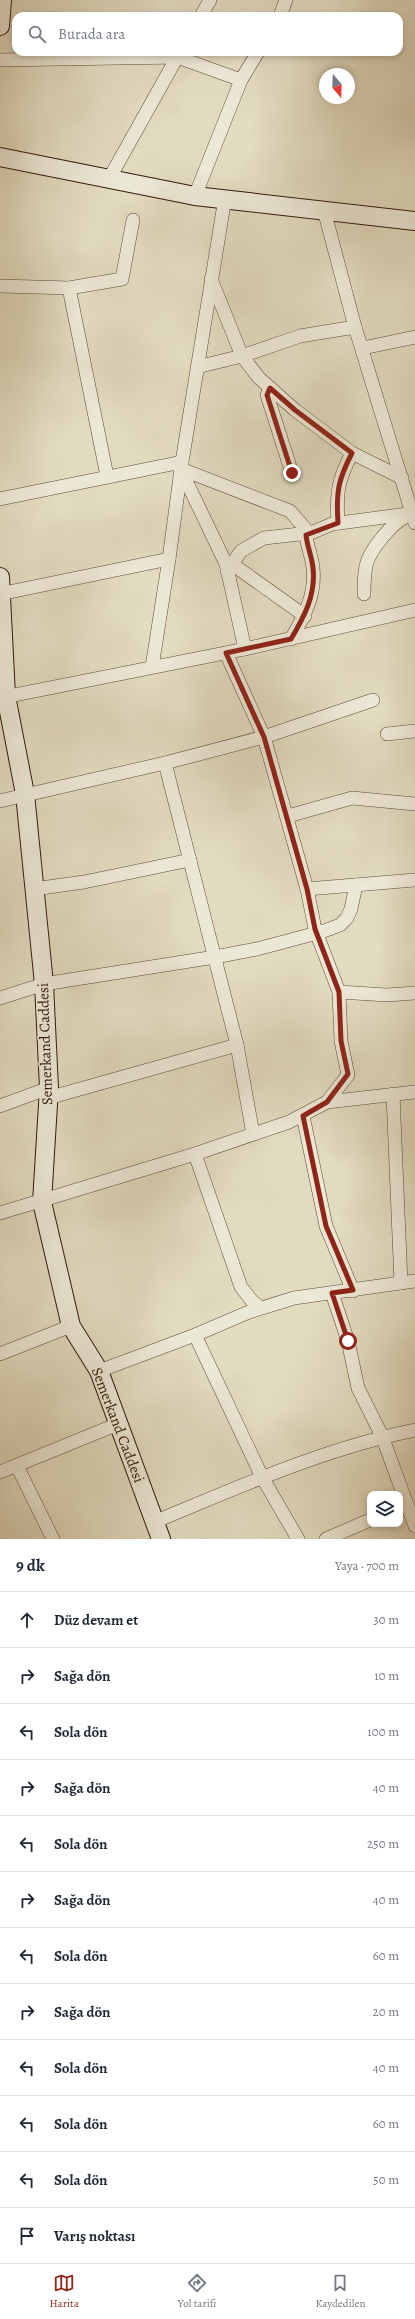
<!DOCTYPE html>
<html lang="tr">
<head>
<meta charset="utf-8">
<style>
  :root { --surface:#fff; --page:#f6f6f7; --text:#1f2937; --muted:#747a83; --line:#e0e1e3; --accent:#8f2418 }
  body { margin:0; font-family:Alegreya,serif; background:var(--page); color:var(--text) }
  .controls { position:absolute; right:12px; bottom:12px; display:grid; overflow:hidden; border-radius:8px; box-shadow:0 2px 6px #0003 }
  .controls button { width:36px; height:36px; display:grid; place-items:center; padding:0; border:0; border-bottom:1px solid var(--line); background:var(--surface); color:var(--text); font:20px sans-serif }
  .compass { position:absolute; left:319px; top:68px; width:36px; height:36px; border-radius:50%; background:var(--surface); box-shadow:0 2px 6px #0003; rotate:161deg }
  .stop { position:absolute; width:12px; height:12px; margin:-9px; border:3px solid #8f2418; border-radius:50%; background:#fff }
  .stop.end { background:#8f2418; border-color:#fff; box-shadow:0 1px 4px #0008 }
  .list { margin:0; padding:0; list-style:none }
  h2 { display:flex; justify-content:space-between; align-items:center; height:52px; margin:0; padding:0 16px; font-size:17px }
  h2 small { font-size:13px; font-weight:400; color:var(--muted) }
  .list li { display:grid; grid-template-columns:26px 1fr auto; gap:12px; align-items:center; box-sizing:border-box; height:56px; padding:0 16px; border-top:1px solid var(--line) }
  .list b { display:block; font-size:15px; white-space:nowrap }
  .list em { font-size:13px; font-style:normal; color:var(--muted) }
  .icon { flex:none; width:22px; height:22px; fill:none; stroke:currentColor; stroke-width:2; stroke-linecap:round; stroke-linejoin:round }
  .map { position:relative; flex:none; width:415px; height:1539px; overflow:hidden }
  .search { position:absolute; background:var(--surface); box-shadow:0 2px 6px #0003; left:12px; right:12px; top:12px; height:44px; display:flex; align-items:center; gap:10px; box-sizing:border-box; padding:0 14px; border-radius:12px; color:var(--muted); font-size:15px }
  .sheet { height:724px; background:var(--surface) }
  nav { display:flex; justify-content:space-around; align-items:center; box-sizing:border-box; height:56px; border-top:1px solid var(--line); background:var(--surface); font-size:11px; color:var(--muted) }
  nav a { display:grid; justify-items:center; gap:2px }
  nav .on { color:var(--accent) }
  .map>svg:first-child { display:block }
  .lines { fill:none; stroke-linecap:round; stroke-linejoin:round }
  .street-casing { stroke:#5d4936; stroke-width:14 }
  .secondary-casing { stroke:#311808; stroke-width:20 }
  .street { stroke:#ece8d6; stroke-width:13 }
  .secondary { stroke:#ece8d6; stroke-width:18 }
  .route { stroke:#8f2418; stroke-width:5 }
  .labels { text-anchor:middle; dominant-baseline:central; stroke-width:3; stroke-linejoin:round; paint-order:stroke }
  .street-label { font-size:15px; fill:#311808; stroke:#ece8d6 }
</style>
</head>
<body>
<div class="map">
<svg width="415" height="1539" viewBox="0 0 415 1539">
  <rect width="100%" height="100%" fill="#e2dbc0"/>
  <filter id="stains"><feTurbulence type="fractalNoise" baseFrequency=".005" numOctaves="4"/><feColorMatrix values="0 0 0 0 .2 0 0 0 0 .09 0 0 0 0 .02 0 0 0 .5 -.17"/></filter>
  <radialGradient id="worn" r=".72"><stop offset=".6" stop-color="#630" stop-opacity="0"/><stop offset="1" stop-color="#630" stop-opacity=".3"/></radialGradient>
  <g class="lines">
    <!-- street casing -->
    <g class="street-casing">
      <g id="street">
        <path d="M201 16 210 0"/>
        <path d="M280 16 286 0"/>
        <path d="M0 60 177 57 241 80"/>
        <path d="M109 179 180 52"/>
        <path d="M195 196 241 80 258 52"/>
        <path d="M324 210 355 327 415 523"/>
        <path d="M211 279 242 356 259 378 295 410 352 453 402 478"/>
        <path d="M0 286 69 288 122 279 133 220"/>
        <path d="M69 288 107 476"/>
        <path d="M363 348 415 337"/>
        <path d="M197 367 242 356 300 336 355 327"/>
        <path d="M270 388 267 395 292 473"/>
        <path d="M181 469 290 511 309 533"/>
        <path d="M181 470 226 564 245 649"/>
        <path d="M0 499 182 462"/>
        <path d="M338 523C336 492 338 480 352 453"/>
        <path d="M232 564 305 616"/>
        <path d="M227 571 241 551 264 538 309 533"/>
        <path d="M0 594 169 559"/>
        <path d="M364 594C364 585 364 575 366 566 369 550 393 522 407 516"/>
        <path d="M291 639C304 617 316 595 313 568 312 557 307 546 306 535L332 524 415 513"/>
        <path d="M152 667 169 559 182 462 225 198"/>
        <path d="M0 698 245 649 415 610"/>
        <path d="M387 734 415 731"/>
        <path d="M165 763 237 1045 253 1134"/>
        <path d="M0 801 165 763 264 737 373 700"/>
        <path d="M288 816 352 798 415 804"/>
        <path d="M34 889 84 882 190 860"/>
        <path d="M307 889 415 880"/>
        <path d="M339 992 387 995 415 993"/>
        <path d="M0 998 44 984 215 957 257 949 321 932 340 925 347 918 351 909 356 885"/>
        <path d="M393 1094 401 1283"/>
        <path d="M48 1098 237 1045"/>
        <path d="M327 1102 415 1092"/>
        <path d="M0 1106 49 1088"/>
        <path d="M303 1116 326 1226 353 1291"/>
        <path d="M195 1154 241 1287 252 1301 261 1308"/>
        <path d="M0 1213 195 1154 289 1122 327 1102 348 1075 341 1041 339 992 315 929 307 889 264 737 226 653"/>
        <path d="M332 1293 348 1341 358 1388 382 1436 415 1526"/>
        <path d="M195 1335 262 1477 298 1539"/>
        <path d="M0 1354 71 1326"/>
        <path d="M99 1371 195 1335 249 1312 294 1298 415 1281"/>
        <path d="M17 1466 53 1539"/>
        <path d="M0 1472 118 1424"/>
        <path d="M154 1522C239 1487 325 1448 415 1430"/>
        <path d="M326 1539 370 1520"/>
      </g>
    </g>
    <!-- secondary casing -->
    <g class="secondary-casing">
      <g id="secondary">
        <path d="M0 26 2 0"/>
        <path d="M0 157 195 196 415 221"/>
        <path d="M0 577 6 696 25 794 44 984 49 1088 42 1202 71 1326 99 1371 161 1539"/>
      </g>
    </g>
    <!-- street -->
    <use href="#street" class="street"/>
    <!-- secondary -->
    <use href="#secondary" class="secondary"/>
  </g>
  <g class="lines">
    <!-- route -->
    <path class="route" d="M292 473 267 395 270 388 295 410 352 453C338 480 336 492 338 523L306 535C307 546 312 557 313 568 316 595 304 617 291 639L226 653 264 737 307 889 315 929 339 992 341 1041 348 1074 327 1102 303 1116 326 1226 353 1290 332 1293 348 1341"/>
  </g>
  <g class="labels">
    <!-- street labels -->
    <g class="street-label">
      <text transform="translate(45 1044) rotate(-92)">Semerkand Caddesi</text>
      <text transform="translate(118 1425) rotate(69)">Semerkand Caddesi</text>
    </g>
  </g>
  <rect width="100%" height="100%" filter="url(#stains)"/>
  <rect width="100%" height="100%" fill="url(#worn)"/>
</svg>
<div class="controls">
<button><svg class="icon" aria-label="layers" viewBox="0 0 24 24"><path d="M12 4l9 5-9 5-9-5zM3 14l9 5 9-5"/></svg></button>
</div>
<svg class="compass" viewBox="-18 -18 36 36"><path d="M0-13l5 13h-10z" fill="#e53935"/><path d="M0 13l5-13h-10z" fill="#747a83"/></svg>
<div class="stop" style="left:348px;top:1341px"></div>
<div class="stop end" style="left:292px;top:473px"></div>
<div class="search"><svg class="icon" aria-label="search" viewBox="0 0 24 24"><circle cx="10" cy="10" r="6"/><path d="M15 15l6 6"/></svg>Burada ara</div>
</div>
<section class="sheet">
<h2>9 dk<small>Yaya · 700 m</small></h2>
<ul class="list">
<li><svg class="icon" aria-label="ahead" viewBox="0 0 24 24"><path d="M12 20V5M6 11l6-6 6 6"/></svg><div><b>Düz devam et</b></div><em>30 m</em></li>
<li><svg class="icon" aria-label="right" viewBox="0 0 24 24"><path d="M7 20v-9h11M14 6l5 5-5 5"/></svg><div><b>Sağa dön</b></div><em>10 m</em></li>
<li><svg class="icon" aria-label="left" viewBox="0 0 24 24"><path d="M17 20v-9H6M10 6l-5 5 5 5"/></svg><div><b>Sola dön</b></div><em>100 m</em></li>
<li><svg class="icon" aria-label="right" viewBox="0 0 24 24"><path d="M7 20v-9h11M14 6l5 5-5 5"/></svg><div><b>Sağa dön</b></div><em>40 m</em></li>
<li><svg class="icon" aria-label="left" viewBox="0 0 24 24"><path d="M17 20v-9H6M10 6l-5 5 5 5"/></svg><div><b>Sola dön</b></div><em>250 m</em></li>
<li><svg class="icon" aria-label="right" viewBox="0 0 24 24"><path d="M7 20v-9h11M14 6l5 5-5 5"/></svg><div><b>Sağa dön</b></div><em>40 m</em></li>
<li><svg class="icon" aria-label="left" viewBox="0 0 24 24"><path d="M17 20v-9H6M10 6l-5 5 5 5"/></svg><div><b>Sola dön</b></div><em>60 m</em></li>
<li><svg class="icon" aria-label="right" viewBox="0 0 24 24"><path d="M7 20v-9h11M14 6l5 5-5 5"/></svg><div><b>Sağa dön</b></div><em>20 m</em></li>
<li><svg class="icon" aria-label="left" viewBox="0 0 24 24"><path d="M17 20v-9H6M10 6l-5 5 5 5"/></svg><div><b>Sola dön</b></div><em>40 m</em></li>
<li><svg class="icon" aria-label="left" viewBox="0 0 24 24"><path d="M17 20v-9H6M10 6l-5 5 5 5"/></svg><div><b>Sola dön</b></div><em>60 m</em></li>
<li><svg class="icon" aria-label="left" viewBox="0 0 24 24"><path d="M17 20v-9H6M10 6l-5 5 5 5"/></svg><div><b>Sola dön</b></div><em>50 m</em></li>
<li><svg class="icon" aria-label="arrive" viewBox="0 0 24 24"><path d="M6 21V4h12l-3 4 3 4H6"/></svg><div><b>Varış noktası</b></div></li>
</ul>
</section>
<nav>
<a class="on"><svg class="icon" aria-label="map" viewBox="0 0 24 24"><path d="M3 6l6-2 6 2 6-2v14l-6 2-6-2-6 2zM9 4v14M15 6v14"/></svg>Harita</a>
<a><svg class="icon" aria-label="directions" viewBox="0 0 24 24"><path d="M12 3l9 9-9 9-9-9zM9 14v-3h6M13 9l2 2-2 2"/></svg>Yol tarifi</a>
<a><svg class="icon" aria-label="saved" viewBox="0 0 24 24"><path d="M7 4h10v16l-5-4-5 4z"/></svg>Kaydedilen</a>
</nav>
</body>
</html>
